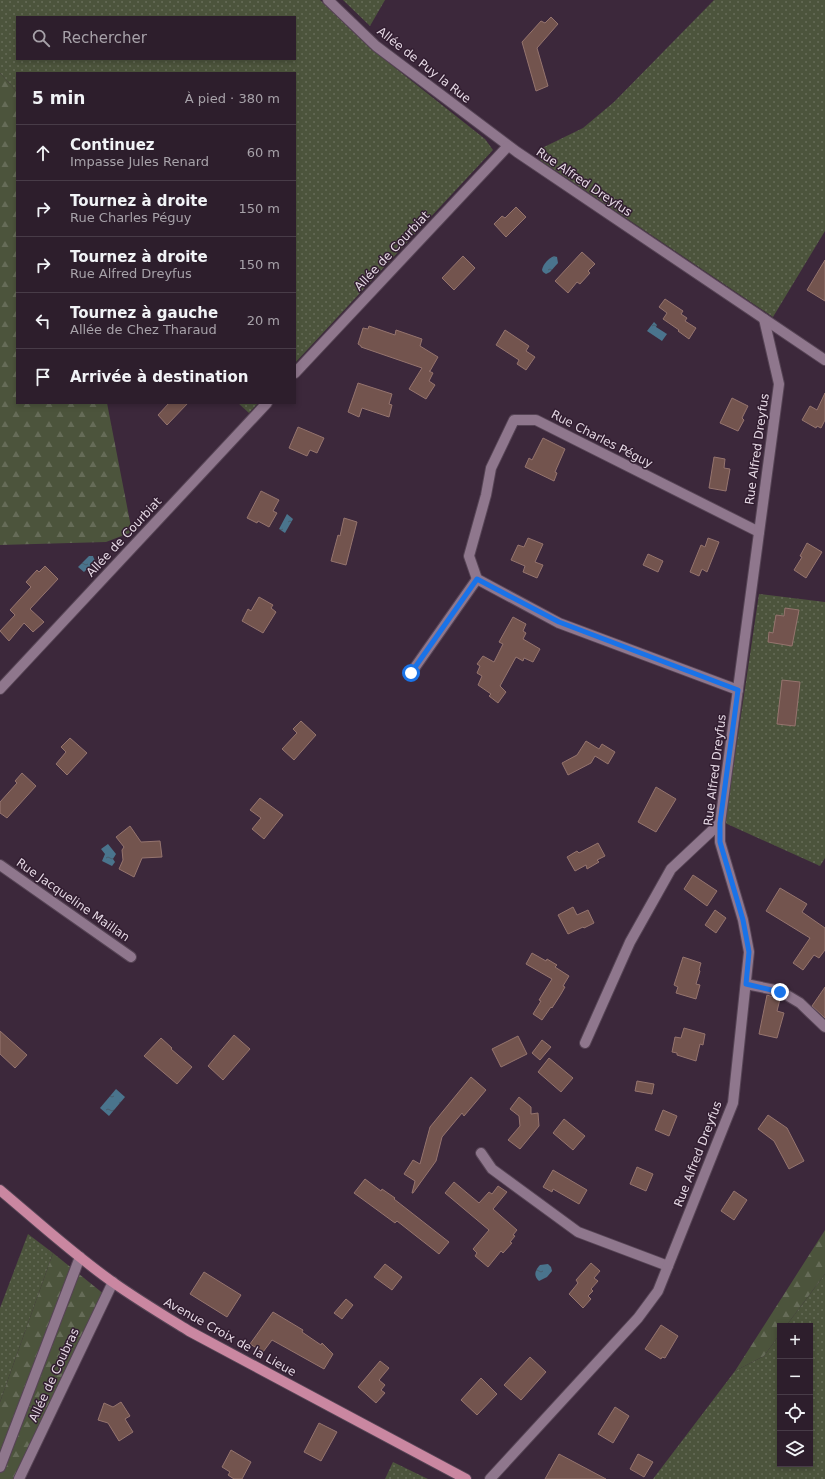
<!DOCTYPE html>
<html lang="fr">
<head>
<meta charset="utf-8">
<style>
  :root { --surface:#2d1e2c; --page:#352734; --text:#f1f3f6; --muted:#a7a2a9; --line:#483c48 }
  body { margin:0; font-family:"DejaVu Sans",sans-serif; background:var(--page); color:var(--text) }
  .controls { position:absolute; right:12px; bottom:12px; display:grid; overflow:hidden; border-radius:0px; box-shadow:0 2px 6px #0003 }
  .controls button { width:36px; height:36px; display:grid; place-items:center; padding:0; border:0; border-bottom:1px solid var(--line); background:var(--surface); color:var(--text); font:20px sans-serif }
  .stop { position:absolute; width:12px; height:12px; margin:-9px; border:3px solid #1a73e8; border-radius:50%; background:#fff }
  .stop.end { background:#1a73e8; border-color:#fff; box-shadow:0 1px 4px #0008 }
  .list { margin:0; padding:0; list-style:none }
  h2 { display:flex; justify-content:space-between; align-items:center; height:52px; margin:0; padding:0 16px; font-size:17px }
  h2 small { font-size:13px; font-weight:400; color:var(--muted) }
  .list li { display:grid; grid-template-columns:26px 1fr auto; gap:12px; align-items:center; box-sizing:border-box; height:56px; padding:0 16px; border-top:1px solid var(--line) }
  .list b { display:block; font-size:15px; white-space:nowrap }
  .list p { margin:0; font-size:13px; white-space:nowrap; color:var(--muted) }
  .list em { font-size:13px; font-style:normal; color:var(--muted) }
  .icon { flex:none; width:22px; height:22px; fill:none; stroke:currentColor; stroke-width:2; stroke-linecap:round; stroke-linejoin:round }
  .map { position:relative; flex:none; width:825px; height:1479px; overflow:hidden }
  .search { position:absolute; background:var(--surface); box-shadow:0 2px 6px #0003; left:16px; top:16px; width:280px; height:44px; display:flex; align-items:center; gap:10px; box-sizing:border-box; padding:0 14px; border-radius:0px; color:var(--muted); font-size:15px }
  .panel { position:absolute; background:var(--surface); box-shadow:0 2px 6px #0003; left:16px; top:72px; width:280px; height:332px; border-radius:0px }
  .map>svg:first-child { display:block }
  .grass { fill:url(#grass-dots); fill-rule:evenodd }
  .forest { fill:url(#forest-firs) }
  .water { fill:url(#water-ripples) }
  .building { fill:#73544e; stroke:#95746e }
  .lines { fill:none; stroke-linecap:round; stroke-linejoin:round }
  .minor-casing { stroke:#564455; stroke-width:12 }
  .major-casing { stroke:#564455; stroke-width:12 }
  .minor { stroke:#8f778d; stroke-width:10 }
  .major { stroke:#ca87a1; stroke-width:10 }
  .route { stroke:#1a73e8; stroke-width:5 }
  .labels { text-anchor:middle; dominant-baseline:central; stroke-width:3; stroke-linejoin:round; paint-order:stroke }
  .street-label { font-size:12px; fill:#e6d9e5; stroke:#321e31 }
</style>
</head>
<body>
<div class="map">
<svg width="825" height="1479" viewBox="0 0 825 1479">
  <defs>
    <pattern id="grass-dots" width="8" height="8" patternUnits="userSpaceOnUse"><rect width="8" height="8" fill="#4c543c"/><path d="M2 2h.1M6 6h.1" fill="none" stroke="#666c58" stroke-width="1.8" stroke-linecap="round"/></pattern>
    <pattern id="forest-firs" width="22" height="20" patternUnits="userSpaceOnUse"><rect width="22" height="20" fill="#4c543c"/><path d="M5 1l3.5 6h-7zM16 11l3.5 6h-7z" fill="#666c58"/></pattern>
    <pattern id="water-ripples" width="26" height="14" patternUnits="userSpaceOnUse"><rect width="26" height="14" fill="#4a748d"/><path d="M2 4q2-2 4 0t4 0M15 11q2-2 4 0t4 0" fill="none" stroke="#485d6d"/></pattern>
  </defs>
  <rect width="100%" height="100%" fill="#3c283b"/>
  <!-- grass -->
  <g class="grass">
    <path d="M0 0H320L370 48 485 139 493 150 295 363V73H17V92L0 73ZM17 17H295V59H17Z"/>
    <path d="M343 0H385L370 26Z"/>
    <path d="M714 0H825V231L773 317 540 160 539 155 542 148 583 128 614 102Z"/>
    <path d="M238 403H258L249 413Z"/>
    <path d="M759 594 825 602V858L820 866 725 823Z"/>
    <path d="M28 1234 53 1253 0 1402V1308Z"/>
    <path d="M825 1274V1479H653L735 1371 764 1356 780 1334V1464H810V1326H786Z"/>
    <path d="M393 1462 428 1479H385Z"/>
  </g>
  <!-- forest -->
  <g class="forest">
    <path d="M0 73 17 92V403H107L132 532 106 542 0 545Z"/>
    <path d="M825 1230V1274L786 1326H780V1334L764 1356 735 1371Z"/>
    <path d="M53 1253 110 1299 25 1479H0V1402Z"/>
  </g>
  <!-- water -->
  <g class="water">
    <path d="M554 256 557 257 558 263 550 272 546 274 543 272 542 270C543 264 549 258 554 256Z"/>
    <path d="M654 322 657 325 656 327 667 334 662 341 647 331Z"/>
    <path d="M287 514 293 519 285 533 279 529Z"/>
    <path d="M89 556H93L95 561 84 572 78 567Z"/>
    <path d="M108 844 116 854 113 859 115 862 112 866 102 861 105 854 101 849Z"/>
    <path d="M116 1089 125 1097 109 1116 100 1108Z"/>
    <path d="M548 1264 551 1267 552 1271 547 1277 539 1281C533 1276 535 1270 540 1265Z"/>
  </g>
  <!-- building -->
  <g class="building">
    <path d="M551 17 558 24 537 48 548 86 536 91 522 42 541 21 545 23Z"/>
    <path d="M516 207 526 217 506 237 494 224 502 216 505 218Z"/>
    <path d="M582 252 595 264 588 271 590 273 580 284 577 282 568 293 555 281Z"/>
    <path d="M463 256 475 268 454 290 442 278Z"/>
    <path d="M825 260V301L807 290Z"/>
    <path d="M665 299 683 311 681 314 687 318 685 321 696 328 689 339 678 331 679 330 663 319 667 313 659 307Z"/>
    <path d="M369 326 395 335 396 330 422 339 420 346 438 357 430 371H429L433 373 429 381 435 385 426 399 409 389 422 368 361 347V346L358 344 363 328 368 329Z"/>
    <path d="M505 330 529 346 526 351 535 357 526 370 517 364 519 360 496 345Z"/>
    <path d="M358 383 392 394 389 404 392 405 389 417 362 408 359 417 348 412Z"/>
    <path d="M825 393V420L821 428 817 426 816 428 802 420 810 406 817 410Z"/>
    <path d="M732 398 748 406 742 418 744 420 738 431 720 423Z"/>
    <path d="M169 403H188L167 425 158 415Z"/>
    <path d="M298 427 324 438 317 453 310 450 307 456 289 448Z"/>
    <path d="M543 438 565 449 555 472 557 473 554 481 525 467 529 458 532 460Z"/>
    <path d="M714 457 725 459 724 468 730 469 726 491 709 488Z"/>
    <path d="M261 491 279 500 273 511 277 513 269 527 258 521 257 523 247 518Z"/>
    <path d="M344 518 357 522 346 565 331 561 338 535 340 536Z"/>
    <path d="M528 538 543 544 535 562 543 565 537 578 523 572 525 566 511 560 518 545 524 547Z"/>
    <path d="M708 538 719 542 707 572 702 569 699 576 690 572 701 545 705 547Z"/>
    <path d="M807 543 822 552 806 578 794 570 802 557 800 556Z"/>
    <path d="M648 554 663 561 658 572 643 565Z"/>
    <path d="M45 566 58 579 30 609 44 622 33 632 24 623 9 641 0 631 15 615 10 610 31 587 26 582 37 570 39 572Z"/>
    <path d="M259 597 273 605 271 608 276 612 263 633 242 621 248 609 251 611Z"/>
    <path d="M785 608 799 610 792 646 768 642 769 632 773 633 776 615 784 616Z"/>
    <path d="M513 617 526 624 523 631 526 633 523 639 540 649 533 662 524 658 523 661 516 657 500 686 506 692 498 703 489 696 491 694 478 685 482 676 477 673 480 666 477 664 483 656 494 662 503 644 499 642Z"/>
    <path d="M782 680 800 682 795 726 777 724Z"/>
    <path d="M301 721 316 735 294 760 282 749 297 733 293 729Z"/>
    <path d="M70 738 87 753 67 775 56 764 66 752 61 747Z"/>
    <path d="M586 741 599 749 602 744 615 752 608 764 595 756 591 763 568 775 562 763 577 755Z"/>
    <path d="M22 773 36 786 7 818 0 813V802L17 783 15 781Z"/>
    <path d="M656 787 676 799 656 832 638 822Z"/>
    <path d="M260 798 283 815 264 839 252 829 261 818 250 810Z"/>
    <path d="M130 826 141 842 160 841 162 857 142 858 134 877 119 869 123 860 122 850 124 847 116 837Z"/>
    <path d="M598 843 605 856 597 860 599 862 587 869 586 865 575 871 567 857 577 851 579 853Z"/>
    <path d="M693 875 717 891 707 906 684 889Z"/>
    <path d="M780 888 807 904 802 912 825 928V950L819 958 814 955 803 970 793 963 810 938 766 911Z"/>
    <path d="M573 907 577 915 588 910 594 923 584 928 583 927 568 934 558 915Z"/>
    <path d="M715 910 726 918 716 933 705 925Z"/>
    <path d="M532 953 546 961 547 959 557 965 555 967 569 976 563 986 565 987 561 994 552 1008 551 1007 542 1020 533 1014 541 1001 539 1000 552 979 526 964Z"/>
    <path d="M683 957 701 963 699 970 700 971 696 984 700 985 696 999 676 993 678 987 674 985Z"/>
    <path d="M825 987V1018L812 1006Z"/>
    <path d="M767 995 780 999 777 1011 784 1013 777 1038 759 1034Z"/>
    <path d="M684 1028 705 1034 703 1045 700 1044 696 1061 677 1055V1053L672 1052 675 1037 681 1038Z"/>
    <path d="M0 1031 27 1055 15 1068 0 1054Z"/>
    <path d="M234 1035 250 1049 223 1080 208 1066Z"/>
    <path d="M518 1036 527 1054 501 1067 492 1049Z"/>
    <path d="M161 1038 172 1048 171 1049 192 1067 177 1084 144 1056Z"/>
    <path d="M542 1040 551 1047 540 1060 532 1053Z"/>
    <path d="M549 1058 573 1078 561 1092 538 1072Z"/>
    <path d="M471 1077 486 1090 464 1116 462 1113 442 1137 436 1161 413 1193H412L415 1181 404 1174 413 1160 420 1164 430 1127Z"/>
    <path d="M637 1081 654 1084 652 1094 635 1091Z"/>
    <path d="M519 1097 531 1107V1114L538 1113 539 1126 520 1149 508 1140 520 1126 519 1116 510 1109Z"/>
    <path d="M663 1110 677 1116 669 1136 655 1130Z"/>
    <path d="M768 1115 787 1128 804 1161 789 1169 774 1141 758 1129Z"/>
    <path d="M564 1119 585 1136 573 1150 553 1133Z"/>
    <path d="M637 1167 653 1174 646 1191 630 1184Z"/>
    <path d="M553 1170 587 1190 579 1204 553 1189 552 1192 543 1187Z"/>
    <path d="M365 1179 381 1191 382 1189 395 1198 394 1199 449 1242 439 1254 397 1221 395 1223 354 1193Z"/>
    <path d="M454 1182 479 1203 489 1192 492 1194 498 1186 507 1192 493 1209 517 1230 513 1235 515 1236 510 1242 512 1243 503 1253 501 1251 488 1267 475 1256 477 1253 473 1249 489 1230 445 1193Z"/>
    <path d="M734 1191 747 1200 734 1220 721 1211Z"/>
    <path d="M591 1263 600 1271 594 1278 598 1281 591 1289 593 1291 588 1296 591 1299 583 1308 569 1294 578 1283 576 1280Z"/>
    <path d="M385 1264 402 1277 392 1290 374 1277Z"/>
    <path d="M204 1272 241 1295 227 1317 190 1294Z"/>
    <path d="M346 1299 353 1305 342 1319 334 1313Z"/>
    <path d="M273 1312 303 1330 302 1332 321 1345 322 1343 333 1354 324 1369 272 1340 263 1352 250 1344Z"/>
    <path d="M661 1325 678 1336 665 1358 662 1357 661 1359 645 1349Z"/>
    <path d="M530 1357 546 1372 521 1400 504 1385Z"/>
    <path d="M380 1361 389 1368 379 1380 385 1385 381 1390 385 1393 376 1403 358 1387Z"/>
    <path d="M481 1378 497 1394 477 1415 461 1400Z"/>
    <path d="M121 1402 130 1416 125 1419 133 1432 119 1441 108 1423 98 1420 104 1403 113 1407Z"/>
    <path d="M615 1407 629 1416 613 1443 598 1434Z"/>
    <path d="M319 1423 337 1432 321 1461 304 1452Z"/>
    <path d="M231 1450 251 1462 242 1479H234L228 1475 230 1472 222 1467Z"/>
    <path d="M559 1454 606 1479H545Z"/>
    <path d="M638 1454 653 1462 644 1477 630 1469Z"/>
  </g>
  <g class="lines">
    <!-- minor casing -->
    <g class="minor-casing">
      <g id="minor">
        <path d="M328 0 376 46 517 152 825 360"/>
        <path d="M295 373 508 146"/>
        <path d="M411 673 477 579"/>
        <path d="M0 689 267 403"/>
        <path d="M738 690 559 623 477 579 469 556 486 495 491 468 514 420H536L759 532"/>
        <path d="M0 865 131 957"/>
        <path d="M746 984 780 991 800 1003 825 1027"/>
        <path d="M585 1043 630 942 671 869 720 823"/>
        <path d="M481 1153 492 1169 578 1232 668 1266"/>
        <path d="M0 1467 80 1257"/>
        <path d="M19 1479 113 1282"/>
        <path d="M490 1479 638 1318 658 1291 733 1103 749 952 743 920 720 842V823L779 384 764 319"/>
      </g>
    </g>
    <!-- major casing -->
    <g class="major-casing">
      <path id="major" d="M0 1190C37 1221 74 1255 114 1283 138 1300 163 1315 189 1331L466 1479"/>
    </g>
    <!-- minor -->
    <use href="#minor" class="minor"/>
    <!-- major -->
    <use href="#major" class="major"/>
  </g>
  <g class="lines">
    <!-- route -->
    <path class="route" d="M411 673 477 579 559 622 738 690 720 823V842L743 920 749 952 746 984 780 992"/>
  </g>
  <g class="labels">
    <!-- street labels -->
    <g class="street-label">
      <text transform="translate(424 65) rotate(38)">Allée de Puy la Rue</text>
      <text transform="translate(584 182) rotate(34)">Rue Alfred Dreyfus</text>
      <text transform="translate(392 251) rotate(-47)">Allée de Courbiat</text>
      <text transform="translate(602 439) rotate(27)">Rue Charles Péguy</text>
      <text transform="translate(757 449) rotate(-82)">Rue Alfred Dreyfus</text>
      <text transform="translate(124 537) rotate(-47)">Allée de Courbiat</text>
      <text transform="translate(715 770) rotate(-83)">Rue Alfred Dreyfus</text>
      <text transform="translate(73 900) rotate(35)">Rue Jacqueline Maillan</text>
      <text transform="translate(698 1154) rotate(-69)">Rue Alfred Dreyfus</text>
      <text transform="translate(230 1337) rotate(29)">Avenue Croix de la Lieue</text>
      <text transform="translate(54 1375) rotate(-65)">Allée de Coubras</text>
    </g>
  </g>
</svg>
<div class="controls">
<button>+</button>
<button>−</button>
<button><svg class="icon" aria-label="locate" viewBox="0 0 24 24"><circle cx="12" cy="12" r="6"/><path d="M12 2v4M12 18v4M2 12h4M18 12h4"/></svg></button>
<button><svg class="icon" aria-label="layers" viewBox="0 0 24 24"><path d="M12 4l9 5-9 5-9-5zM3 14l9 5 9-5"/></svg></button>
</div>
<div class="stop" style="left:411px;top:673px"></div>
<div class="stop end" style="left:780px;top:992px"></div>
<div class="search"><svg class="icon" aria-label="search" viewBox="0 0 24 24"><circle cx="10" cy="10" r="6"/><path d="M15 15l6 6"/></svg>Rechercher</div>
<section class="panel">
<h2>5 min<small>À pied · 380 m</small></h2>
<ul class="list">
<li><svg class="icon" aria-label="ahead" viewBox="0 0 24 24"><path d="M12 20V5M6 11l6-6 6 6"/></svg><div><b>Continuez</b><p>Impasse Jules Renard</p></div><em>60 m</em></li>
<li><svg class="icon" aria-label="right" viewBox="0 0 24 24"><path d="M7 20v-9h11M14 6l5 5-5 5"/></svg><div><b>Tournez à droite</b><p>Rue Charles Péguy</p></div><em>150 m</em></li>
<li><svg class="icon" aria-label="right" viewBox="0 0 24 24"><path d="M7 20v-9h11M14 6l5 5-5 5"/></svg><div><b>Tournez à droite</b><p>Rue Alfred Dreyfus</p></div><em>150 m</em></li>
<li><svg class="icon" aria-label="left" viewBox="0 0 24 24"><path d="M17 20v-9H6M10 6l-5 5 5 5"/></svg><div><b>Tournez à gauche</b><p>Allée de Chez Tharaud</p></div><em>20 m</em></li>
<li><svg class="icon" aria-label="arrive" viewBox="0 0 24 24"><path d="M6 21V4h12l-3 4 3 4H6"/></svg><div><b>Arrivée à destination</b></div></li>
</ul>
</section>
</div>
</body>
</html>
